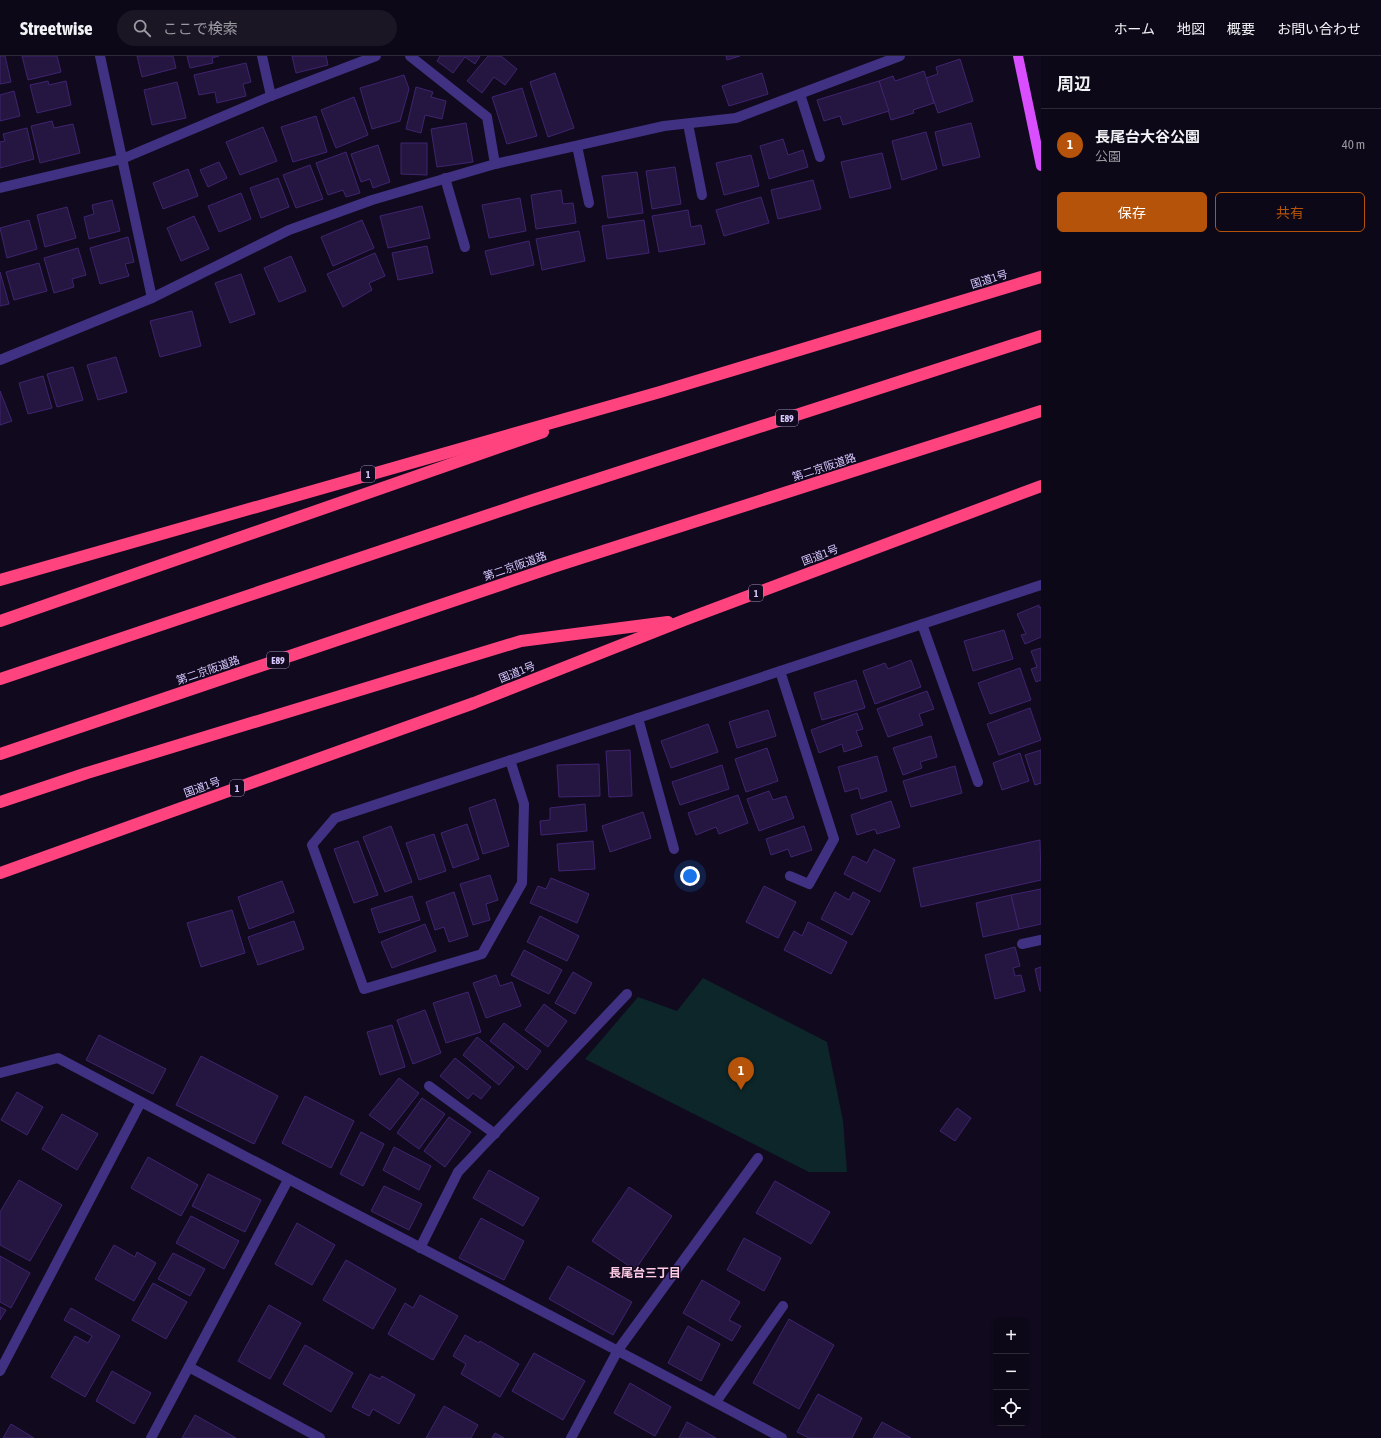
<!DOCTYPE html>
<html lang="ja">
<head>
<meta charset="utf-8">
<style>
  :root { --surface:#0d0817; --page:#1b1624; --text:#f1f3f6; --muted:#9a9aa1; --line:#2d2936; --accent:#b45309 }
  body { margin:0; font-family:"Asap Condensed","Noto Sans JP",sans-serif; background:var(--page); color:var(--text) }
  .controls { position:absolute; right:12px; bottom:12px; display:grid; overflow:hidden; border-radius:6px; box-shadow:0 1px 3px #0004 }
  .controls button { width:36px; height:36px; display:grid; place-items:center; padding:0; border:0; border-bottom:1px solid var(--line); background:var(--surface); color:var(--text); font:20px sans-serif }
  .you { position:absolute; left:690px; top:820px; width:14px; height:14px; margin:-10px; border:3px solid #fff; border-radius:50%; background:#1a73e8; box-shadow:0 0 0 6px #1a73e833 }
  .badge { display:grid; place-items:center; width:26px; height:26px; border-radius:50%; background:var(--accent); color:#fff; font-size:13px; font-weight:700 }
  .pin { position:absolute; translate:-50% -33px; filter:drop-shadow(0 1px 2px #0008) }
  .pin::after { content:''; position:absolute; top:21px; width:14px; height:12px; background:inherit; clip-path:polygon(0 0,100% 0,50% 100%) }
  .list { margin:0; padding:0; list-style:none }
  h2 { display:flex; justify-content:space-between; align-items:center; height:52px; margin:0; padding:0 16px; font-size:17px }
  h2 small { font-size:13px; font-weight:400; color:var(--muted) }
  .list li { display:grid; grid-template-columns:26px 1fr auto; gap:12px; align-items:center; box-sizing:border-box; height:72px; padding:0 16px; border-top:1px solid var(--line) }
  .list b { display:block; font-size:15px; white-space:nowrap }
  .list p { margin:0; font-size:13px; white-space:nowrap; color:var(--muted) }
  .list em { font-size:13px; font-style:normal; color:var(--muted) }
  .actions { display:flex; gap:8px; padding:12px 16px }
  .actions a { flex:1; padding:9px 0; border:1px solid var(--accent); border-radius:6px; text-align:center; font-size:14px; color:var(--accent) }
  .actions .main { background:var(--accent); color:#fff }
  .icon { flex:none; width:22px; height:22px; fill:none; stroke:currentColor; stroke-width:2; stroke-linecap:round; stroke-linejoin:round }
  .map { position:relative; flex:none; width:1041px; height:1382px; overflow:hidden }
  header { display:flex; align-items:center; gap:24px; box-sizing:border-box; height:56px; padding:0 20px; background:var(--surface); border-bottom:1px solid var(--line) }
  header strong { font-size:19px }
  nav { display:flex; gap:22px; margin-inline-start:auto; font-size:14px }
  .search { width:280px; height:36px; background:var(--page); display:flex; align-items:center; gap:10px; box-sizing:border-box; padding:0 14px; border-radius:22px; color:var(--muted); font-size:15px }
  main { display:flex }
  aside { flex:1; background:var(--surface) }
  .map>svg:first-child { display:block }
  .green { fill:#0d2629 }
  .building { fill:#251541; stroke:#3f246f }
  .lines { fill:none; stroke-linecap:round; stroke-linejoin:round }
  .lane { stroke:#413182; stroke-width:10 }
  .street { stroke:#413182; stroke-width:10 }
  .primary { stroke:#d94fff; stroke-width:10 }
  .highway { stroke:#ff437f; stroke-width:12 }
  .labels { text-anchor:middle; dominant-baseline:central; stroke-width:3; stroke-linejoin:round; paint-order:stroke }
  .shield { fill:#110a1f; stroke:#9c8fbc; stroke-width:1 }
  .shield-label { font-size:10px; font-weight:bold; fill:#d7c8ff }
  .street-label { font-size:11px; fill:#d7c8ff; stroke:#110a1f }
  .neighbourhood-label { font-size:12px; font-weight:bold; fill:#ffcae3; stroke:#110a1f }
</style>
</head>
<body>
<header>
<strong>Streetwise</strong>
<div class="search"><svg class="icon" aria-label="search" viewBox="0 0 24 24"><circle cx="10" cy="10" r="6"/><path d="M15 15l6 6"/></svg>ここで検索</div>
<nav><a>ホーム</a><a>地図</a><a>概要</a><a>お問い合わせ</a></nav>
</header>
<main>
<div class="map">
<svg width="1041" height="1382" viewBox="0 0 1041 1382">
  <rect width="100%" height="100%" fill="#110a1f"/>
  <!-- green -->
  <path class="green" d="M703 922 827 986 843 1065 847 1116H809L585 1003 638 941 677 955Z"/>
  <!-- building -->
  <g class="building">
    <path d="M0 0H5L11 26 0 28Z"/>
    <path d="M22 0H57L61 16 28 24Z"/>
    <path d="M137 0H173L176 12 142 21Z"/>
    <path d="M187 0H219L212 2 213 7 190 12Z"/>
    <path d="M292 0H326L328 9 296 17Z"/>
    <path d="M440 0H480L475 8 465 1 453 17 437 5Z"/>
    <path d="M488 0H501L517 13 505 29 494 21 482 37 467 25Z"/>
    <path d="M726 0H740L727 4Z"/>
    <path d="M960 3 973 45 938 57 926 22 938 18 936 11Z"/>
    <path d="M246 7 251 26 243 28 246 40 217 47 215 36 199 39 194 19Z"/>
    <path d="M924 15 934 47 913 54 914 57 891 64 879 25 893 20 895 25Z"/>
    <path d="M555 17 574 72 548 81 530 26Z"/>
    <path d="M762 17 768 38 729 50 722 30Z"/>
    <path d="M404 19 409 33 400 65 372 73 360 32Z"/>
    <path d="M48 25 49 29 66 25 71 49 37 57 30 29Z"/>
    <path d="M879 25 889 55 843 69 840 60 824 65 817 44Z"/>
    <path d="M177 26 186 62 152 69 144 34Z"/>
    <path d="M416 31 433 36 431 41 446 45 442 63 425 59 421 77 406 73Z"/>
    <path d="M522 32 537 80 507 88 492 41Z"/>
    <path d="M14 35 20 60 0 65V39Z"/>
    <path d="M354 41 368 79 336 92 321 54Z"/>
    <path d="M316 60 327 96 293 106 281 71Z"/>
    <path d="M52 65 54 72 73 68 80 97 40 107 31 70Z"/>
    <path d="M466 67 473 106 437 111 431 73Z"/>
    <path d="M971 67 980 101 943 110 935 76Z"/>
    <path d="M263 71 277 105 240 119 226 86Z"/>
    <path d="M27 72 34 103 0 112V86L5 85 3 78Z"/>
    <path d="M926 76 937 113 902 124 892 85Z"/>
    <path d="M783 83 788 99 803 94 808 111 769 123 760 90Z"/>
    <path d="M401 87H427V119L401 118Z"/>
    <path d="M378 89 390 126 373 132 370 123 361 126 351 98Z"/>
    <path d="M346 96 360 137 346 141 343 134 328 139 316 107Z"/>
    <path d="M882 97 891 132 850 142 841 106Z"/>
    <path d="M751 99 759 130 724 139 716 107Z"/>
    <path d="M219 106 227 122 208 131 200 114Z"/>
    <path d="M310 109 323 143 296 152 283 119Z"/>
    <path d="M675 111 681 148 652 153 646 115Z"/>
    <path d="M188 113 198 140 163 153 153 127Z"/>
    <path d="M637 116 643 157 608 162 602 120Z"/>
    <path d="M278 122 289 151 261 162 250 132Z"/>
    <path d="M813 124 821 153 778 163 771 134Z"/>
    <path d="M561 134 563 148 573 147 576 167 536 173 531 139Z"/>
    <path d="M241 137 251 163 219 176 208 150Z"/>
    <path d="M761 141 769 167 724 180 716 154Z"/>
    <path d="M520 142 526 175 489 182 482 149Z"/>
    <path d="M112 144 120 175 89 183 84 161 94 158 92 149Z"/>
    <path d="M422 150 430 182 388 192 380 160Z"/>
    <path d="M67 151 76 182 45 191 37 159Z"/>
    <path d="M688 154 691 171 701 169 705 188 659 196 652 160Z"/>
    <path d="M194 160 209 193 181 205 167 172Z"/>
    <path d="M29 164 37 193 7 202 0 172Z"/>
    <path d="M362 164 374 192 333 210 321 181Z"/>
    <path d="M644 164 649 197 607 203 602 170Z"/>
    <path d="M579 175 585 205 542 214 536 183Z"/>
    <path d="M128 181 134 206 125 208 129 220 100 228 90 192Z"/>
    <path d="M529 185 534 209 491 219 485 195Z"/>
    <path d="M427 190 433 217 398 224 392 197Z"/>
    <path d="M78 192 86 219 72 223 74 231 54 237 44 202Z"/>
    <path d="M375 197 385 220 369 227 372 234 343 251 327 218Z"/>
    <path d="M291 200 306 235 279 246 264 212Z"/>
    <path d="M39 207 47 235 14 244 6 216Z"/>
    <path d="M0 216 9 248 0 250Z"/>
    <path d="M241 218 255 258 230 267 215 227Z"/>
    <path d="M192 255 201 290 160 301 150 265Z"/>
    <path d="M116 301 127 336 98 344 87 309Z"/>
    <path d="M73 311 83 344 57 351 47 318Z"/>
    <path d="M43 320 52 352 28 358 19 327Z"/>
    <path d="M0 335 12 365 0 369Z"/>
    <path d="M1039 549V552L1041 551V581L1025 588 1021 579 1026 578 1017 558Z"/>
    <path d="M1004 574 1013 603 973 615 964 585Z"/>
    <path d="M1041 592V624L1036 626 1031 613 1037 611 1031 595Z"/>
    <path d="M911 604 921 631 875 648 863 615 885 607 888 613Z"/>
    <path d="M1020 612 1031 644 990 658 978 627Z"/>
    <path d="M856 624 865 652 822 664 814 637Z"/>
    <path d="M927 635 934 653 919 658 923 669 888 681 877 653Z"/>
    <path d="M1030 652 1041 684 999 699 987 668Z"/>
    <path d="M768 654 776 680 737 692 729 666Z"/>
    <path d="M857 657 863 673 856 675 862 690 844 696 842 688 819 697 811 674Z"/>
    <path d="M708 668 718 696 671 712 661 685Z"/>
    <path d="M931 680 937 701 920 706 922 712 903 719 893 692Z"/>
    <path d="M767 692 778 725 746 736 735 703Z"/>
    <path d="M630 694 632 740 609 741 606 695Z"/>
    <path d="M1041 694V727L1035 729 1025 699Z"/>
    <path d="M1020 697 1029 725 1002 734 993 707Z"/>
    <path d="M877 700 887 735 861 743 858 732 845 736 838 711Z"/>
    <path d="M599 708 600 740 559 741 557 709Z"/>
    <path d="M722 709 729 733 680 749 672 726Z"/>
    <path d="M955 710 962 737 911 751 903 725Z"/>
    <path d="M769 735 773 744 786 740 794 762 759 775 747 743Z"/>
    <path d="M738 739 748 767 719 778 716 771 696 779 688 757Z"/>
    <path d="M495 743 509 790 483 798 469 752Z"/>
    <path d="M891 745 900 771 877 778 875 773 857 779 851 759Z"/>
    <path d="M585 748 587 775 541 779 540 765 550 764V752Z"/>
    <path d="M643 756 651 782 610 796 602 770Z"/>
    <path d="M467 768 479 803 453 812 441 777Z"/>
    <path d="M391 770 412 826 385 836 363 781Z"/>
    <path d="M804 770 812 794 791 801 788 793 771 799 766 783Z"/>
    <path d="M434 778 446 815 419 824 406 787Z"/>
    <path d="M1040 784 1041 824 921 851 913 812Z"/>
    <path d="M358 785 378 839 354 847 334 793Z"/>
    <path d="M593 785 595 813 559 815 557 788Z"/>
    <path d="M874 793 895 804 880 836 844 818 853 800 867 807Z"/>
    <path d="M490 819 498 844 486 848 490 864 473 869 460 828Z"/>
    <path d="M551 822 589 838 577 867 530 847 538 830 546 833Z"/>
    <path d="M282 825 294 856 249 873 238 841Z"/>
    <path d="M764 830 796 846 778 882 746 866Z"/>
    <path d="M1041 833V868L1019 873 1011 839Z"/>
    <path d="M454 836 468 880 449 886 444 871 435 874 426 846Z"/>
    <path d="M835 836 849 844 853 836 870 845 852 879 821 863Z"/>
    <path d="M1011 839 1019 873 983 881 976 847Z"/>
    <path d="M412 840 420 864 379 877 371 853Z"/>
    <path d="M232 854 245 897 201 911 187 867Z"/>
    <path d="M540 860 579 880 567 905 527 886Z"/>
    <path d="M294 865 304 893 258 909 248 881Z"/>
    <path d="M808 866 847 886 831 918 784 894 794 875 802 880Z"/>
    <path d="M425 868 436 895 392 912 381 886Z"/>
    <path d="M1015 891 1020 910 1013 912 1015 920 1021 919 1025 935 995 943 985 899Z"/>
    <path d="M524 894 562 914 549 938 511 919Z"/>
    <path d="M1041 911V935H1040L1035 913Z"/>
    <path d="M573 916 592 927 575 958 555 947Z"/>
    <path d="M496 919 500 930 512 926 521 950 486 962 473 927Z"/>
    <path d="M468 936 481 976 446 987 433 947Z"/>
    <path d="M544 948 567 965 548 991 525 974Z"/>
    <path d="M425 954 441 997 413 1008 397 964Z"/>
    <path d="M504 967 541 995 527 1014 490 985Z"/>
    <path d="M392 969 405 1011 380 1019 367 976Z"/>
    <path d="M99 979 166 1013 153 1038 86 1004Z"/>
    <path d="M477 981 514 1011 499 1029 463 999Z"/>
    <path d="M201 1000 278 1040 254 1088 176 1049Z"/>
    <path d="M455 1002 491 1031 481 1043 473 1037 468 1043 440 1020Z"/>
    <path d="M399 1022 419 1037 390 1074 369 1059Z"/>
    <path d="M17 1036 43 1051 27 1079 1 1064Z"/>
    <path d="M305 1040 354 1065 331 1112 282 1087Z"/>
    <path d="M422 1042 445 1058 419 1093 397 1077Z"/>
    <path d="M957 1052 971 1062 955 1085 940 1075Z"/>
    <path d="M62 1058 98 1078 77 1114 42 1093Z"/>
    <path d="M449 1061 471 1076 445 1111 424 1095Z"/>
    <path d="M361 1076 384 1088 363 1130 340 1118Z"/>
    <path d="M394 1091 431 1110 419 1134 383 1114Z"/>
    <path d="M148 1101 198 1129 181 1160 131 1132Z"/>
    <path d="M489 1114 539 1142 523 1170 473 1142Z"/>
    <path d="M208 1118 261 1144 245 1176 192 1150Z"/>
    <path d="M19 1124 62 1149 30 1205 0 1189V1156Z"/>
    <path d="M775 1125 830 1156 811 1188 756 1157Z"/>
    <path d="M384 1130 422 1148 409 1174 371 1155Z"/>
    <path d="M629 1131 672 1160 635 1214 592 1185Z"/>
    <path d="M191 1160 239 1185 224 1213 176 1187Z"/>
    <path d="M481 1162 524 1185 504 1224 459 1202Z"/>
    <path d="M297 1167 335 1189 312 1229 275 1208Z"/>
    <path d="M744 1182 781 1202 764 1235 727 1214Z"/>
    <path d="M114 1189 135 1201 137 1196 156 1207 134 1245 95 1223Z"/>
    <path d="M173 1197 205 1213 190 1240 158 1223Z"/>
    <path d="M0 1200 30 1217 11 1252 0 1246Z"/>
    <path d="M346 1204 396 1233 373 1273 323 1244Z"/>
    <path d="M568 1210 632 1246 613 1279 549 1243Z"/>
    <path d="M702 1224 740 1246 729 1264 741 1270 732 1285 683 1257Z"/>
    <path d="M153 1227 187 1246 166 1283 132 1264Z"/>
    <path d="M420 1239 458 1260 433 1304 388 1278 405 1247 413 1252Z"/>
    <path d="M269 1249 301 1267 270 1323 238 1305Z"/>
    <path d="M0 1251 6 1254 0 1264Z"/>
    <path d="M71 1252 120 1280 85 1341 51 1321 75 1280 88 1287 92 1280 64 1264Z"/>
    <path d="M789 1263 834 1289 799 1353 753 1327Z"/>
    <path d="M688 1270 720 1288 701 1325 668 1307Z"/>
    <path d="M465 1279 479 1287 480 1285 519 1308 500 1341 461 1318 466 1308 453 1300Z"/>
    <path d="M305 1289 353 1317 331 1356 283 1328Z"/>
    <path d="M534 1297 585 1325 563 1364 512 1335Z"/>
    <path d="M112 1315 151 1337 134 1368 96 1345Z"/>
    <path d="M370 1318 380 1323 382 1320 415 1339 399 1368 373 1353 369 1360 352 1351Z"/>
    <path d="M630 1327 671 1351 655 1380 614 1357Z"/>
    <path d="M818 1338 862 1362 852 1382H809L797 1376Z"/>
    <path d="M444 1350 478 1369 471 1382H426Z"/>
    <path d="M195 1359 236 1382H182Z"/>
    <path d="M687 1366 716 1382H679Z"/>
    <path d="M882 1366 911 1382H873Z"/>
    <path d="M11 1368 34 1382H3Z"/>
    <path d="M495 1377 504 1382H492Z"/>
  </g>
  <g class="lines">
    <!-- lane -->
    <g class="lane">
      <path d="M800 38 820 101"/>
      <path d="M688 68 702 139"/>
      <path d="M577 90 589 147"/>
      <path d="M445 122 465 191"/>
      <path d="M922 568 978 726"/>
      <path d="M780 615 834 783 809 828 790 820"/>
      <path d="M638 662 674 793"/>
      <path d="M510 704 524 748 522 827 482 898 364 933 312 789 335 762 1041 529"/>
      <path d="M1022 888 1041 884"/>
      <path d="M429 1030 495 1078"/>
      <path d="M420 1192 458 1116 627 938"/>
      <path d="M618 1294 758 1102"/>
      <path d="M189 1311 320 1382"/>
      <path d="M716 1346 783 1250"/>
    </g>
    <!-- street -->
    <g class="street">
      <path d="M100 0 152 242"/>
      <path d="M262 0 271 40 376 0"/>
      <path d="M410 0 487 61 495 108"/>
      <path d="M0 132 122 103 271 40"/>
      <path d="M0 304 152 242 289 174 372 144 495 108 664 70 736 62 900 0"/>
      <path d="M0 1017 58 1002C299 1130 542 1253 782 1382"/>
      <path d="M0 1315 141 1046"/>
      <path d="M151 1382 288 1124"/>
      <path d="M571 1382 618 1294"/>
    </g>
    <!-- primary -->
    <path class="primary" d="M1018 0 1041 110"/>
    <!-- highway -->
    <g class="highway">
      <path d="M0 524 660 336 1041 221"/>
      <path d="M0 565 543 376"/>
      <path d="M0 623 533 444 1041 280"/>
      <path d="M0 698 556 510 1041 355"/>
      <path d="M0 746 87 717 521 585 668 566"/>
      <path d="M0 817 474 647 687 563 1041 430"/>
    </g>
  </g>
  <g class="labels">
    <!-- shield labels -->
    <g class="shield">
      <rect x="776" y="354" width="22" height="16" rx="3"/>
      <rect x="361" y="410" width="14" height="16" rx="3"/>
      <rect x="749" y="529" width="14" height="16" rx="3"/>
      <rect x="267" y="596" width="22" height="16" rx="3"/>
      <rect x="230" y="724" width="14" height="16" rx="3"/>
    </g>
    <g class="shield-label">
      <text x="787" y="362">E89</text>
      <text x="368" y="418">1</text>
      <text x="756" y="537">1</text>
      <text x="278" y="604">E89</text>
      <text x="237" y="732">1</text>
    </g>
    <!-- street labels -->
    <g class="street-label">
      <text transform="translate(989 223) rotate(-17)">国道1号</text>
      <text transform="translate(824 411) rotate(-18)">第二京阪道路</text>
      <text transform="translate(820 499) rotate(-21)">国道1号</text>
      <text transform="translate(515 510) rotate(-19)">第二京阪道路</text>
      <text transform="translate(208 614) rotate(-19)">第二京阪道路</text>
      <text transform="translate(517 616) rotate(-22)">国道1号</text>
      <text transform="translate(202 731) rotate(-20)">国道1号</text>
    </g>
    <!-- neighbourhood labels -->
    <g class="neighbourhood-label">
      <text x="645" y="1217">長尾台三丁目</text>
    </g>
  </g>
</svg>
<div class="controls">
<button>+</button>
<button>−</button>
<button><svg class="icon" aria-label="locate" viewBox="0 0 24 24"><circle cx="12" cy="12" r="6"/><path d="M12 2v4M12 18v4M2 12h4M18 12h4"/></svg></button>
</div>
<div class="you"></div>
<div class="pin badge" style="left:741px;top:1034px">1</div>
</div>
<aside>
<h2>周辺<small></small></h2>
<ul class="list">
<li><span class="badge">1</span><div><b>長尾台大谷公園</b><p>公園</p></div><em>40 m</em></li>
</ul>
<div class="actions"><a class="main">保存</a><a>共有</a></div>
</aside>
</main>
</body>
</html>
